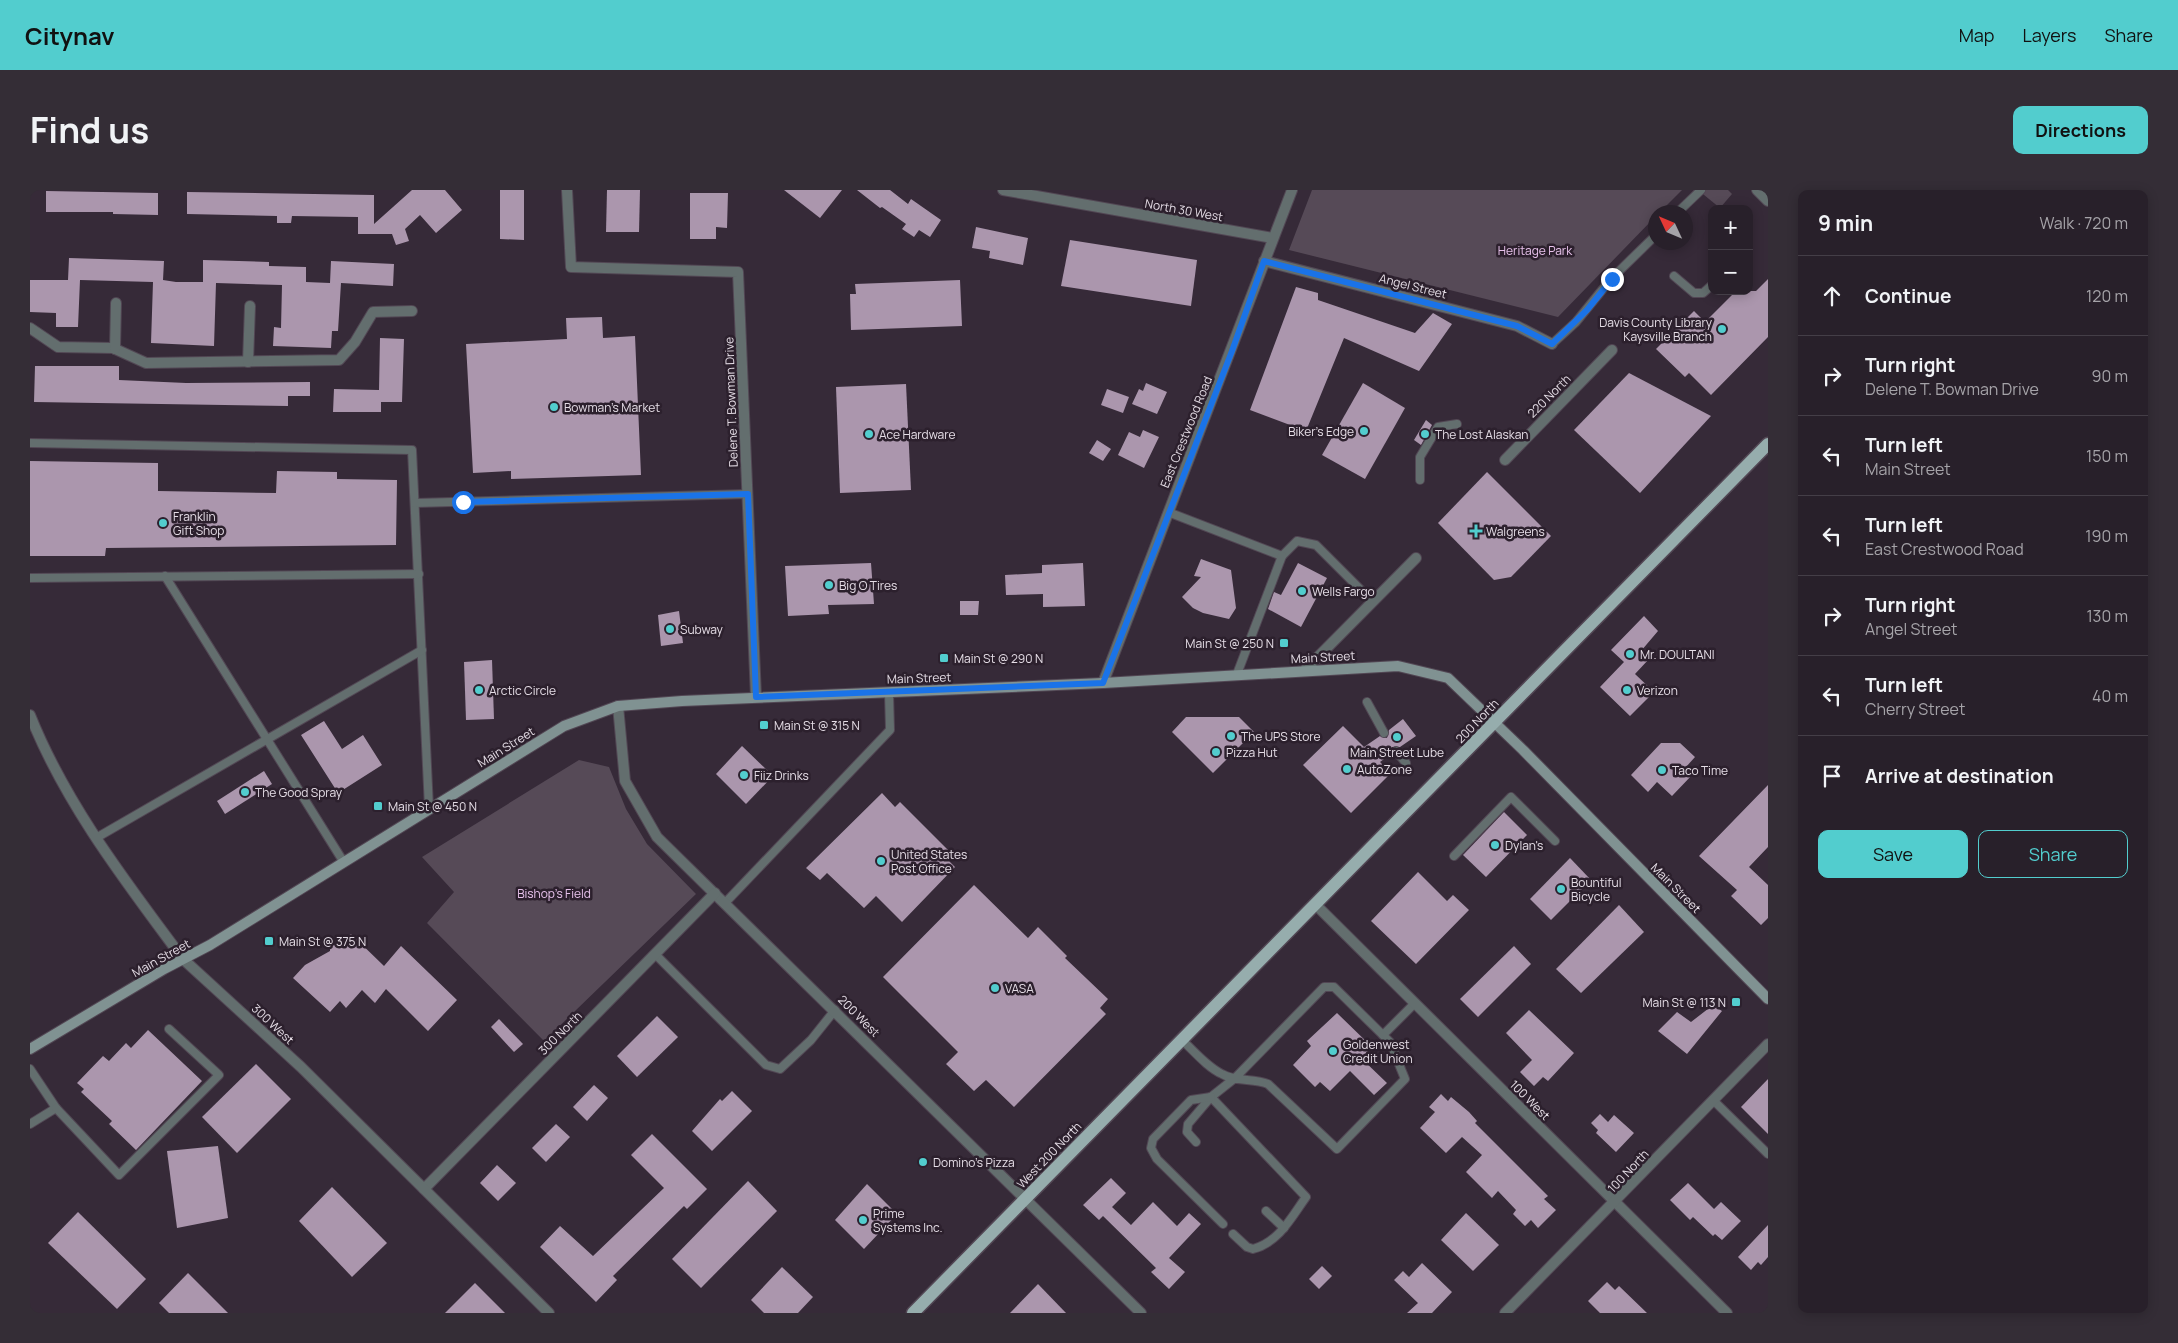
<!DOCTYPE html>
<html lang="en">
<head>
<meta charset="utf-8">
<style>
  :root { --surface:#28202a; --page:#342d36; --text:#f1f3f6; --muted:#a5a3a8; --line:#443e47; --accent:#52cdce }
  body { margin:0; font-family:Manrope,sans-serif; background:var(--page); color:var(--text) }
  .controls { position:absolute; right:15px; top:15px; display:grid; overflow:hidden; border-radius:10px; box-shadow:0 2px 12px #0003 }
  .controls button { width:45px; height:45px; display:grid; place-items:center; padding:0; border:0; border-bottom:1px solid var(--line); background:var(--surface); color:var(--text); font:25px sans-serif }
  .compass { position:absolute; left:1618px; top:15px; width:45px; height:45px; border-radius:50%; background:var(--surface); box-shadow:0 2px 12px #0003; rotate:314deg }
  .stop { position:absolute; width:15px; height:15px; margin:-11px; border:4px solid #1a73e8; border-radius:50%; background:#fff }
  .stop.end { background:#1a73e8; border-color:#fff; box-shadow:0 1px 5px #0008 }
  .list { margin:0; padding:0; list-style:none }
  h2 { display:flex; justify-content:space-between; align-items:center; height:65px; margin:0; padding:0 20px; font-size:21px }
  h2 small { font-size:16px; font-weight:400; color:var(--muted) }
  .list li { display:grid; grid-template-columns:32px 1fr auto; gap:15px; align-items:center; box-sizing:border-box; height:80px; padding:0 20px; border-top:1px solid var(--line) }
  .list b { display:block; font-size:19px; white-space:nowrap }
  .list p { margin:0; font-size:16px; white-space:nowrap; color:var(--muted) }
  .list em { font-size:16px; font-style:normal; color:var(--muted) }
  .actions { display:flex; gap:10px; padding:15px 20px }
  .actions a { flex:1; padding:11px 0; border:1px solid var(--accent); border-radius:10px; text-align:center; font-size:18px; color:var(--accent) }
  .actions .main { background:var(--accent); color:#111 }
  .icon { flex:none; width:28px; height:28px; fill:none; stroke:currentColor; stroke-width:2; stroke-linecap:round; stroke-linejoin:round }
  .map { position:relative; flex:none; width:1738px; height:1123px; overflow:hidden; border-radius:10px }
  header { display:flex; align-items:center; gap:30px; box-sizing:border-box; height:70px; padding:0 25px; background:var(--accent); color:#111 }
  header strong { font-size:24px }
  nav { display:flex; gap:28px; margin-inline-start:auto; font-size:18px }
  .intro { display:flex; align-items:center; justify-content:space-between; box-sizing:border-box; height:120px; padding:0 30px }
  h1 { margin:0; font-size:35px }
  .button { padding:12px 22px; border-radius:10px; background:var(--accent); color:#111; font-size:18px; font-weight:700 }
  main { display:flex; gap:30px; padding:0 30px }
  aside { flex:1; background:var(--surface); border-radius:10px; box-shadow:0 2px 12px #0003 }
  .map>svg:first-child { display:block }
  .green { fill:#564a57 }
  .building { fill:#ab96ad }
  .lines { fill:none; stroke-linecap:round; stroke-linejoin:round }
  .service-casing { stroke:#524754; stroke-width:10 }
  .minor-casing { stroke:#524754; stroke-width:12 }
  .tertiary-casing { stroke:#524754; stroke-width:12 }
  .secondary-casing { stroke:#524754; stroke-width:12 }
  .primary-casing { stroke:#524754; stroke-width:15 }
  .service { stroke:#636e6e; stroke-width:8 }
  .minor { stroke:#636e6e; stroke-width:10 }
  .tertiary { stroke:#636e6e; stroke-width:10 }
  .secondary { stroke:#809292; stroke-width:10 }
  .primary { stroke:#96adad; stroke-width:12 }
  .route { stroke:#1a73e8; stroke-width:6 }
  .poi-dot { fill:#52cdce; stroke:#2c202d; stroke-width:2 }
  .labels { text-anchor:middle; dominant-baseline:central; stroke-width:5; stroke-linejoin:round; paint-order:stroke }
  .street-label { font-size:12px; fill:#e5dde6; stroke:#2c202d }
  .park-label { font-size:12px; fill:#e7c1eb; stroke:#2c202d }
  .poi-label { font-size:12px; fill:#e5dde6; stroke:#2c202d; text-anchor:start }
</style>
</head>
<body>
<header>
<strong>Citynav</strong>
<nav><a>Map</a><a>Layers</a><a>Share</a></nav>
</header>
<div class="intro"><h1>Find us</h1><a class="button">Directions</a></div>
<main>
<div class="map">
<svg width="1738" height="1123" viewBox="0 0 1738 1123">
  <rect width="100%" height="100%" fill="#362a38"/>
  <!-- green -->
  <g class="green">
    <path d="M1282 0H1652L1630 22H1626L1625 27 1528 127 1259 60Z"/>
    <path d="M1668 0H1698L1702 4 1690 18Z"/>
    <path d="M549 570 579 577 596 619 617 654 666 704 514 851 397 733 424 702 392 667Z"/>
  </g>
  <!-- building -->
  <g class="building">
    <path d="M382 0H415L432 20 406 43 390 25 375 39 379 51 366 55 362 44H328V27L262 26 261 33H247V26L157 24V2L344 5V34Z"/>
    <path d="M470 0H494V50L470 49Z"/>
    <path d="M577 0H610L609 42H576Z"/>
    <path d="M754 0H812L790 28Z"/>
    <path d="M827 0H860L878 14 881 9 911 30 900 47 889 40 884 47 872 39 876 34 852 17 850 18Z"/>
    <path d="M16 1 128 3V25L83 24V22H16Z"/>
    <path d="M660 3H698L697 38 686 37V49H660Z"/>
    <path d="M946 37 998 48 993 75 959 68 960 61 942 58Z"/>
    <path d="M1040 50 1167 70 1161 116 1031 96Z"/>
    <path d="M39 68 134 71 133 90 146 92H173V70L239 72V76L276 77V92L300 93 301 71 364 74 363 96 311 93 308 141H302L301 158 243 156 244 137 251 138 252 95 186 93 184 156 121 153 123 92 50 90 48 137H26V123L0 122V90H38Z"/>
    <path d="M1738 89V147L1681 205 1659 183 1655 187 1626 159 1664 121 1675 132 1706 101H1726Z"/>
    <path d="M930 90 932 136 821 140 820 104H826L825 94Z"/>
    <path d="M1266 97 1288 103V110L1385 143 1403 123 1422 134 1389 181 1314 148 1276 241 1220 220Z"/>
    <path d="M572 127 573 148 605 146 611 285 481 289V281L443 283 436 154 537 149 536 128Z"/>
    <path d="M350 148 374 149 372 212H351V222H303L304 199 349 200Z"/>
    <path d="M5 176H89V190L156 193 280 192V206H258V216L4 212Z"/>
    <path d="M1599 183 1681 226 1610 303 1544 240Z"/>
    <path d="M1116 193 1137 202 1127 224 1102 214 1109 199 1113 201Z"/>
    <path d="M1333 193 1375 218 1335 289 1292 265Z"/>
    <path d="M876 194 881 300 810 303 806 197Z"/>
    <path d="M1077 199 1099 207 1093 223 1071 215Z"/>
    <path d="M1396 230 1402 235 1391 255 1384 250Z"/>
    <path d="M1113 240 1129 247 1114 278 1088 265 1099 242 1110 247Z"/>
    <path d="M1067 250 1081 259 1073 271 1059 263Z"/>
    <path d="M0 271 128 273V301L246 303 247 281 307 282V289L367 290 366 355 76 358 75 366H0Z"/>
    <path d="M1457 282 1521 346 1481 387 1464 390 1408 333Z"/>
    <path d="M1171 369 1201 380 1206 418 1199 429 1173 423 1163 418 1152 407 1171 387 1164 386Z"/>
    <path d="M841 373 844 414 798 415 799 424 758 426 755 376Z"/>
    <path d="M1053 373 1055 416 1013 417V404L976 405 975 385 1012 383V375Z"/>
    <path d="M1268 373 1297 388 1271 437 1238 419 1244 402 1251 405Z"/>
    <path d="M930 411H949L948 425H930Z"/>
    <path d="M649 421 653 453 631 456 628 425Z"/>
    <path d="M1614 426 1628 441 1611 461 1619 469 1605 484 1624 502 1600 526 1570 497 1594 472 1581 460Z"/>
    <path d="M462 470 464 529 436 530 434 472Z"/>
    <path d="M1156 527H1209L1224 542 1183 583 1142 542Z"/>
    <path d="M1373 529 1386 546 1370 557H1362L1361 564 1350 572 1361 583 1321 623 1273 575 1313 536 1334 557 1350 546 1357 548 1359 540Z"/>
    <path d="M294 531 312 559 333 545 352 575 308 603 271 545Z"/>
    <path d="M1631 553H1650L1665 567 1656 577 1663 584 1642 606 1627 592 1618 602 1601 585Z"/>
    <path d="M712 556 743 586 716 614 686 584Z"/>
    <path d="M234 581 242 594 195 624 187 611Z"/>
    <path d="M1738 595V657L1719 677 1738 695V728L1731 735 1701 706 1707 700 1669 666Z"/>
    <path d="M852 603 865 617 870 612 919 661 914 666 925 677 872 732 846 706 834 718 797 683 790 690 776 678Z"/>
    <path d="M1474 622 1497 645 1456 687 1433 665Z"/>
    <path d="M1540 668 1561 690 1521 730 1500 709Z"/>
    <path d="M1388 682 1417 711 1423 705 1439 720 1386 774 1341 731Z"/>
    <path d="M944 695 998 748 1008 737 1037 766 1035 768 1078 809 1070 818 1076 824 984 917 956 890 944 901 916 874 928 862 853 787Z"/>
    <path d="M1589 715 1614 742 1551 803 1526 779Z"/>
    <path d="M321 744 354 776 371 756 427 810 398 841 356 799 345 813 332 800 316 818 310 811 300 822 263 788 275 775 300 761V756Z"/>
    <path d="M1484 756 1501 774 1448 827 1430 809Z"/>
    <path d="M1683 815 1692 821 1657 864 1628 841 1647 822 1661 832Z"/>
    <path d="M1499 820 1544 863 1518 891 1513 887 1504 896 1490 882 1502 870 1476 843Z"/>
    <path d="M1307 823 1342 857 1331 868 1357 893 1344 905 1320 881 1300 901 1290 892 1285 897 1263 875 1281 856 1277 851Z"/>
    <path d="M627 826 648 847 607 887 587 866Z"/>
    <path d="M469 829 493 854 484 862 461 837Z"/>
    <path d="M118 840 172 891 106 960 79 934 82 931 51 902 54 899 47 893 73 866 79 871 96 853 101 858Z"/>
    <path d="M226 874 261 909 207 963 172 927Z"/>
    <path d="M1738 889V944L1711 917Z"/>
    <path d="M564 895 578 908 557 931 543 917Z"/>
    <path d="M702 901 722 921 682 961 662 941 690 909 692 911Z"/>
    <path d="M1411 904 1418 911 1421 907 1439 922 1447 931 1445 933 1518 1006 1514 1009 1526 1020 1508 1038 1501 1030 1495 1036 1483 1024 1486 1020 1468 1001 1462 1008 1436 982 1452 965 1432 947 1416 963 1390 938 1405 922 1399 917Z"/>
    <path d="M1570 924 1578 932 1584 925 1604 943 1586 962 1566 943 1568 940 1561 933Z"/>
    <path d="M526 934 540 947 516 972 502 958Z"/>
    <path d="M622 944 677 999 657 1019 654 1016 583 1086 587 1090 566 1112 510 1057 530 1036 563 1066 634 998 601 965Z"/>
    <path d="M188 956 198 1028 147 1038 137 961Z"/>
    <path d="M467 975 486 993 468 1011 450 993Z"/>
    <path d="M1081 988 1096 1003 1082 1017 1101 1035 1123 1012 1147 1036 1159 1023 1171 1034 1139 1068 1155 1082 1139 1099 1121 1082 1126 1078 1073 1026 1069 1030 1053 1015Z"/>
    <path d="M718 991 747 1021 671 1098 642 1069Z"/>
    <path d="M1658 993 1684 1019 1691 1012 1711 1031 1692 1050 1685 1044 1683 1046 1663 1027 1660 1030 1640 1010Z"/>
    <path d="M837 994 867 1024 834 1059 805 1030Z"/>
    <path d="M302 997 357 1053 322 1087 269 1031Z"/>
    <path d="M48 1022 116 1089 87 1119 18 1053Z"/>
    <path d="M1436 1023 1469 1055 1443 1081 1411 1050Z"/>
    <path d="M1738 1035V1067L1731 1075 1728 1072 1721 1080 1708 1067Z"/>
    <path d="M1392 1073 1422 1102 1402 1123H1377L1388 1113 1364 1090 1373 1081 1379 1087Z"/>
    <path d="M1292 1076 1302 1086 1289 1099 1279 1089Z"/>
    <path d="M752 1077 783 1107 768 1123H734L721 1110Z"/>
    <path d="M158 1083 198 1123H139L129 1113Z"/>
    <path d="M1577 1092 1585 1100 1589 1096 1617 1123H1570L1558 1111Z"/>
    <path d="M445 1093 475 1123H415Z"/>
    <path d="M1008 1094 1036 1123H980Z"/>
  </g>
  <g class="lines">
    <!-- service casing -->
    <g class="service-casing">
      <g id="service">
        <path d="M1648 22 1671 0"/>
        <path d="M1644 86 1664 103H1673L1682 95"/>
        <path d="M1522 154 1546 132 1581 89 1626 45"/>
        <path d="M0 253 382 260 399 618"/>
        <path d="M1390 290V267L1408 237 1427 234"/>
        <path d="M385 313 718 304"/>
        <path d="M1138 322 1252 366 1267 351 1286 355 1343 412"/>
        <path d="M135 386 313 671"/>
        <path d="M0 388 389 384"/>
        <path d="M1207 484 1252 366"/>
        <path d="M1337 512 1354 543"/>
        <path d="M1366 561 1376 573"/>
        <path d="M66 648 392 460"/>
        <path d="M1424 666 1481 607 1525 651"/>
        <path d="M695 713 860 540 859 503"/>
        <path d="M625 764 736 875 750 879 781 850 805 820"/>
        <path d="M1353 845 1385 813"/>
        <path d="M1152 850C1164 861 1177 877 1192 884 1205 892 1224 888 1238 894L1307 959 1375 889 1360 852 1304 797H1294L1205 888 1181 907 1158 934 1157 942 1166 952"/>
        <path d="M0 879 26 918 0 934"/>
        <path d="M1181 907 1276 1007C1261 1028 1249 1052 1223 1059L1217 1057 1203 1044"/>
        <path d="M1181 907 1161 910 1123 949 1121 958 1127 969 1193 1034"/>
        <path d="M1683 910 1738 964"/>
        <path d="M26 918 89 985 189 885 139 839"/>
        <path d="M1236 1021 1254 1038"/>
      </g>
    </g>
    <!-- minor casing -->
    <g class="minor-casing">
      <g id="minor">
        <path d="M537 0 541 77 708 82 726 507"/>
        <path d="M973 0 1243 48"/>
        <path d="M1234 71 1487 136 1522 154"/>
        <path d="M0 138 28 157 83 158 116 173 309 170 325 152 343 122 382 121"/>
        <path d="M85 159 86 113"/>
        <path d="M218 172 220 116"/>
        <path d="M1475 270 1582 160"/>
        <path d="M1274 481 1386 368"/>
        <path d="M588 516 595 591 627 647 1111 1123"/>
        <path d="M0 525C36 615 96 692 153 769"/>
        <path d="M1285 714 1697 1123"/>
        <path d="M394 999 685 703"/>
        <path d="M1475 1123 1738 854"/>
      </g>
    </g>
    <!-- tertiary casing -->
    <g class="tertiary-casing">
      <g id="tertiary">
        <path d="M1727 0 1738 11"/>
        <path d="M1073 493 1262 0"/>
        <path d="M153 769 271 877 519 1123"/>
      </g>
    </g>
    <!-- secondary casing -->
    <g class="secondary-casing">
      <path id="secondary" d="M0 859 134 779 180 755 534 536 588 516 652 511 1073 493 1368 476 1418 488 1493 560 1738 809"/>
    </g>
    <!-- primary casing -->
    <g class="primary-casing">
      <path id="primary" d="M883 1123 1738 254"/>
    </g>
    <!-- service -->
    <use href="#service" class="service"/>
    <!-- minor -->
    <use href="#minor" class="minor"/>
    <!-- tertiary -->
    <use href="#tertiary" class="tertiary"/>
    <!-- secondary -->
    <use href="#secondary" class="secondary"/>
    <!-- primary -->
    <use href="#primary" class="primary"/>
  </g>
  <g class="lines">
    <!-- route -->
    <path class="route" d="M433 312 718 304 726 507 1073 493 1202 161 1234 71 1487 136 1522 154 1557 120 1582 89"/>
  </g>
  <!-- markers -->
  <g class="poi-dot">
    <circle cx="1692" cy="139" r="5"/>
    <circle cx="524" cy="217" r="5"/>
    <circle cx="1334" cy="241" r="5"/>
    <circle cx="839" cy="244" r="5"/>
    <circle cx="1395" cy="244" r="5"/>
    <circle cx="133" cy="333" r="5"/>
    <path d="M1443.5 333.5h5v5h5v5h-5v5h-5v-5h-5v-5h5z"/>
    <circle cx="799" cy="395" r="5"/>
    <circle cx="1272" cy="401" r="5"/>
    <circle cx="640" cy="439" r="5"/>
    <rect x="1249" y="448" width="10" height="10" rx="2.5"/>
    <circle cx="1600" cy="464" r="5"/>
    <rect x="909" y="463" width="10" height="10" rx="2.5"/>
    <circle cx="449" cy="500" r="5"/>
    <circle cx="1597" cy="500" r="5"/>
    <rect x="729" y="530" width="10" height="10" rx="2.5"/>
    <circle cx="1201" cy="546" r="5"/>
    <circle cx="1367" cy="547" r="5"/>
    <circle cx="1186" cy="562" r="5"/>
    <circle cx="1317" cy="579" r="5"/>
    <circle cx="1632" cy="580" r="5"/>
    <circle cx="714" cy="585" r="5"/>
    <circle cx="215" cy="602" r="5"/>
    <rect x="343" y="611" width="10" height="10" rx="2.5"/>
    <circle cx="1465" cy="655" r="5"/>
    <circle cx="851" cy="671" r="5"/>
    <circle cx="1531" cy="699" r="5"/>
    <rect x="234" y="746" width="10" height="10" rx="2.5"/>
    <circle cx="965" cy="798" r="5"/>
    <rect x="1701" y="807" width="10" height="10" rx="2.5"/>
    <circle cx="1303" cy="861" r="5"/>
    <circle cx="893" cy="972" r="5"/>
    <circle cx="833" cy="1030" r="5"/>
  </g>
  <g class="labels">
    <!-- street labels -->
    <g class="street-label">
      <text transform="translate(1154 20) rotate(10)">North 30 West</text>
      <text transform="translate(1383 96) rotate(14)">Angel Street</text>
      <text transform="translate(1519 206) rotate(-45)">220 North</text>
      <text transform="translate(701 212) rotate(-92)">Delene T. Bowman Drive</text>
      <text transform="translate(1156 242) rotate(-68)">East Crestwood Road</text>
      <text transform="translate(1293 467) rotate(-3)">Main Street</text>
      <text transform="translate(889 488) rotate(-2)">Main Street</text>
      <text transform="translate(1447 531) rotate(-46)">200 North</text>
      <text transform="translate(476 557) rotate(-32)">Main Street</text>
      <text transform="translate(1646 698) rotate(45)">Main Street</text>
      <text transform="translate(131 768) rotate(-29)">Main Street</text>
      <text transform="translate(829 826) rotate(45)">200 West</text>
      <text transform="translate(243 834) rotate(43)">300 West</text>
      <text transform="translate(530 843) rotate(-45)">300 North</text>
      <text transform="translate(1500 910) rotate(45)">100 West</text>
      <text transform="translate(1019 965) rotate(-46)">West 200 North</text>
      <text transform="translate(1598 981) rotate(-47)">100 North</text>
    </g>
    <!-- park labels -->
    <g class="park-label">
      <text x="1505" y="60">Heritage Park</text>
      <text x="524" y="703">Bishop's Field</text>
    </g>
    <!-- poi labels -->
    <g class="poi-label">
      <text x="1682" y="132" text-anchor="end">Davis County Library<tspan x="1682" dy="14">Kaysville Branch</tspan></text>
      <text x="534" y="217">Bowman's Market</text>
      <text x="1324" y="241" text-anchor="end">Biker's Edge</text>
      <text x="849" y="244">Ace Hardware</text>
      <text x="1405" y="244">The Lost Alaskan</text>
      <text x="143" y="326">Franklin<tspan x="143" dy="14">Gift Shop</tspan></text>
      <text x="1456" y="341">Walgreens</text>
      <text x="809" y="395">Big O Tires</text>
      <text x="1282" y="401">Wells Fargo</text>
      <text x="650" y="439">Subway</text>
      <text x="1244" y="453" text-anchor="end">Main St @ 250 N</text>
      <text x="1610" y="464">Mr. DOULTANI</text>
      <text x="924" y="468">Main St @ 290 N</text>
      <text x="459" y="500">Arctic Circle</text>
      <text x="1607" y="500">Verizon</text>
      <text x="744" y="535">Main St @ 315 N</text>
      <text x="1211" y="546">The UPS Store</text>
      <text x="1196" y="562">Pizza Hut</text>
      <text x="1367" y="562" text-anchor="middle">Main Street Lube</text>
      <text x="1327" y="579">AutoZone</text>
      <text x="1642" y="580">Taco Time</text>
      <text x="724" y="585">Fiiz Drinks</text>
      <text x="225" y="602">The Good Spray</text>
      <text x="358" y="616">Main St @ 450 N</text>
      <text x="1475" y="655">Dylan's</text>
      <text x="861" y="664">United States<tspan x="861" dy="14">Post Office</tspan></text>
      <text x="1541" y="692">Bountiful<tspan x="1541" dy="14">Bicycle</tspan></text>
      <text x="249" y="751">Main St @ 375 N</text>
      <text x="975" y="798">VASA</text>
      <text x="1696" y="812" text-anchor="end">Main St @ 113 N</text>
      <text x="1313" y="854">Goldenwest<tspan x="1313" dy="14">Credit Union</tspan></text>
      <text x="903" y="972">Domino's Pizza</text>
      <text x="843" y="1023">Prime<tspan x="843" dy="14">Systems Inc.</tspan></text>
    </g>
  </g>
</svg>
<div class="controls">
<button>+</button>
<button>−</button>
</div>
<svg class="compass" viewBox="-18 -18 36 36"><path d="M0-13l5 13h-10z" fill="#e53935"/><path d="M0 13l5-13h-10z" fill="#a5a3a8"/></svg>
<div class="stop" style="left:433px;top:312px"></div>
<div class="stop end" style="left:1582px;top:89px"></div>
</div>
<aside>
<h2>9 min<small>Walk · 720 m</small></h2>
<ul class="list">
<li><svg class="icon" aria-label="ahead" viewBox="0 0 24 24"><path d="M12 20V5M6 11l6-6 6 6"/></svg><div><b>Continue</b></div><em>120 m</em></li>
<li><svg class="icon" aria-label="right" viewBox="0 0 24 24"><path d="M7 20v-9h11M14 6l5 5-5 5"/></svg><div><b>Turn right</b><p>Delene T. Bowman Drive</p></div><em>90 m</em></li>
<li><svg class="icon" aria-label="left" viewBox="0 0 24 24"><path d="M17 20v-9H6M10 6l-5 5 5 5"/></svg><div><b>Turn left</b><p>Main Street</p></div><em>150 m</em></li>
<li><svg class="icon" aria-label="left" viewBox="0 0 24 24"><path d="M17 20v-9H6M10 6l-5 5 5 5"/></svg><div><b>Turn left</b><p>East Crestwood Road</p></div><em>190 m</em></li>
<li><svg class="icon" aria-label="right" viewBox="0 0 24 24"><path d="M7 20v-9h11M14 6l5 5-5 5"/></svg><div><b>Turn right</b><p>Angel Street</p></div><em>130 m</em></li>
<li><svg class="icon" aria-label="left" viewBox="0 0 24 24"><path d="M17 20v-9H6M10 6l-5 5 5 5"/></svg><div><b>Turn left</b><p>Cherry Street</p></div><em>40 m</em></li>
<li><svg class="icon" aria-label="arrive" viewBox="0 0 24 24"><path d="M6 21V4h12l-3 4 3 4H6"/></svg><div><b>Arrive at destination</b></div></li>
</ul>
<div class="actions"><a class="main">Save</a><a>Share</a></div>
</aside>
</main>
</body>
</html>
